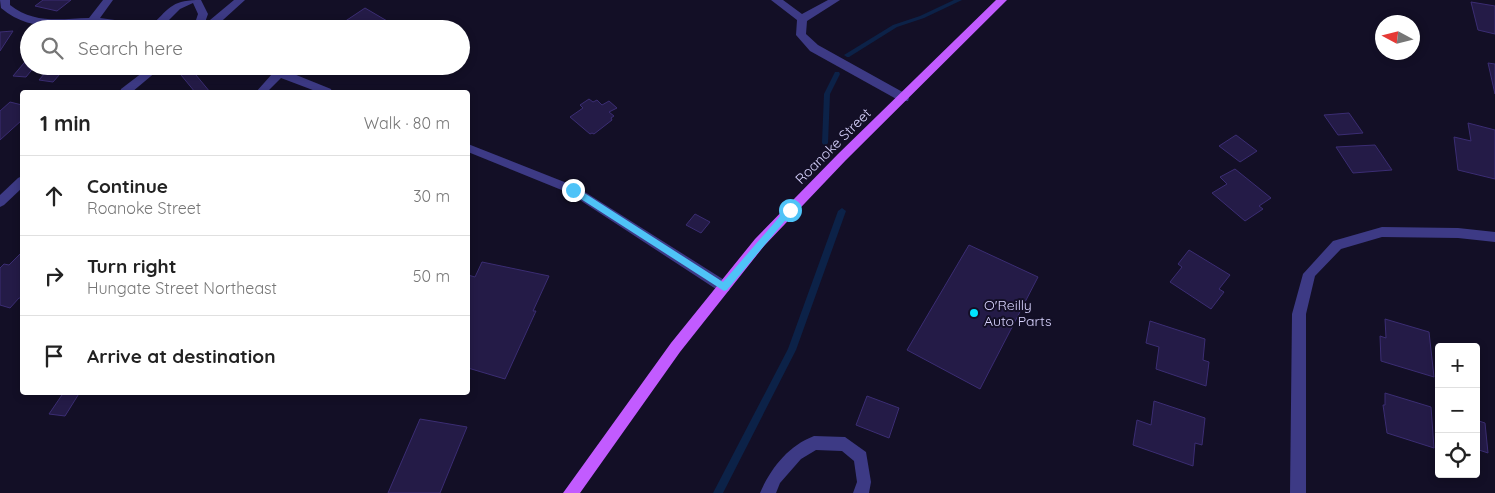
<!DOCTYPE html>
<html lang="en">
<head>
<meta charset="utf-8">
<style>
  :root { --surface:#fff; --page:#f2f2f2; --text:#222; --muted:#767676; --line:#e0e0e0 }
  body { margin:0; font-family:Quicksand,sans-serif; background:var(--page); color:var(--text) }
  .controls { position:absolute; right:15px; bottom:15px; display:grid; overflow:hidden; border-radius:5px; box-shadow:0 2px 8px #0003 }
  .controls button { width:45px; height:45px; display:grid; place-items:center; padding:0; border:0; border-bottom:1px solid var(--line); background:var(--surface); color:var(--text); font:25px sans-serif }
  .compass { position:absolute; left:1375px; top:15px; width:45px; height:45px; border-radius:50%; background:var(--surface); box-shadow:0 2px 8px #0003; rotate:277deg }
  .stop { position:absolute; width:15px; height:15px; margin:-11px; border:4px solid #4fc3f7; border-radius:50%; background:#fff }
  .stop.end { background:#4fc3f7; border-color:#fff; box-shadow:0 1px 5px #0008 }
  .list { margin:0; padding:0; list-style:none }
  h2 { display:flex; justify-content:space-between; align-items:center; height:65px; margin:0; padding:0 20px; font-size:21px }
  h2 small { font-size:16px; font-weight:400; color:var(--muted) }
  .list li { display:grid; grid-template-columns:32px 1fr auto; gap:15px; align-items:center; box-sizing:border-box; height:80px; padding:0 20px; border-top:1px solid var(--line) }
  .list b { display:block; font-size:19px; white-space:nowrap }
  .list p { margin:0; font-size:16px; white-space:nowrap; color:var(--muted) }
  .list em { font-size:16px; font-style:normal; color:var(--muted) }
  .icon { flex:none; width:28px; height:28px; fill:none; stroke:currentColor; stroke-width:2; stroke-linecap:round; stroke-linejoin:round }
  .map { position:relative; flex:none; width:1495px; height:493px; overflow:hidden }
  .search { position:absolute; background:var(--surface); box-shadow:0 2px 8px #0003; left:20px; top:20px; width:450px; height:55px; display:flex; align-items:center; gap:12px; box-sizing:border-box; padding:0 18px; border-radius:28px; color:var(--muted); font-size:19px }
  .panel { position:absolute; background:var(--surface); box-shadow:0 2px 8px #0003; left:20px; top:90px; width:450px; height:305px; border-radius:5px }
  .map>svg:first-child { display:block }
  .lines { fill:none; stroke-linecap:round; stroke-linejoin:round }
  .stream { fill:#0c2248; fill-rule:evenodd }
  .building { fill:#241b47; stroke:#3b2d73 }
  .service { fill:#3d3a85; fill-rule:evenodd }
  .minor { fill:#3d3a85; fill-rule:evenodd }
  .primary { fill:#c25bff; fill-rule:evenodd }
  .route { fill:#4fc3f7 }
  .poi-dot { fill:#00e5ff; stroke:#130f26; stroke-width:2 }
  .labels { text-anchor:middle; dominant-baseline:central; stroke-width:4; stroke-linejoin:round; paint-order:stroke }
  .street-label { font-size:14px; fill:#d9d4ff; stroke:#130f26 }
  .poi-label { font-size:14px; fill:#d9d4ff; stroke:#130f26; text-anchor:start }
</style>
</head>
<body>
<div class="map">
<svg width="1495" height="493" viewBox="0 0 1495 493">
  <rect width="100%" height="100%" fill="#130f26"/>
  <g class="lines">
    <!-- stream -->
    <g class="stream">
      <path d="M954 0H962L924 18 897 27 849 57H847L844 55 893 25 920 16Z"/>
      <path d="M835 72H839L840 74 830 94 828 143 825 146 822 143 824 94Z"/>
      <path d="M842 208 846 211 796 350 723 493H713L788 349 838 211Z"/>
    </g>
  </g>
  <!-- building -->
  <g class="building">
    <path d="M43 0H71L57 11 35 6Z"/>
    <path d="M1471 2 1495 6V34L1478 30Z"/>
    <path d="M365 8 399 28 398 29H348L341 24Z"/>
    <path d="M13 31 0 51V32Z"/>
    <path d="M29 57V66H35L26 77 13 76Z"/>
    <path d="M1488 63 1495 64V94Z"/>
    <path d="M51 66H67L53 82 39 80Z"/>
    <path d="M191 69 210 92H195L181 75Z"/>
    <path d="M589 99 593 102 597 100 602 105 609 101 617 108 609 112 614 116 611 118 612 120 594 134 592 133 590 134 570 117 583 108 580 105Z"/>
    <path d="M10 102 22 105V120L0 140V111Z"/>
    <path d="M1349 113 1363 133 1338 135 1324 115Z"/>
    <path d="M1468 123 1495 130V179L1458 170 1454 137 1471 141Z"/>
    <path d="M1236 135 1257 151 1240 162 1219 146Z"/>
    <path d="M1375 145 1392 170 1353 173 1336 147Z"/>
    <path d="M1235 169 1271 198 1259 206 1263 209 1245 221 1212 193 1227 184 1220 177Z"/>
    <path d="M695 214 710 222 701 233 686 225Z"/>
    <path d="M969 245 1038 277 980 389 907 350Z"/>
    <path d="M1189 250 1230 275 1219 289 1224 292 1211 309 1170 282 1182 267 1178 264Z"/>
    <path d="M21 253 22 298H19L10 308 0 305V268L4 264 9 265Z"/>
    <path d="M482 262 549 276 533 311H536L531 322 505 379 468 368V275L475 277Z"/>
    <path d="M1385 319 1429 332 1434 377 1381 361 1380 336 1386 338Z"/>
    <path d="M1150 321 1205 339 1203 360 1209 362 1206 386 1156 369 1159 347 1146 343Z"/>
    <path d="M64 392H80L65 416 49 414Z"/>
    <path d="M1385 393 1431 407 1434 448 1387 433 1383 405H1385Z"/>
    <path d="M867 396 899 408 889 438 856 425Z"/>
    <path d="M1154 401 1205 418 1202 445 1195 443 1193 466 1133 445 1137 420 1151 425Z"/>
    <path d="M420 419 467 427 440 493H388Z"/>
    <path d="M1476 420 1485 423 1488 453 1476 449Z"/>
  </g>
  <g class="lines">
    <!-- service -->
    <g class="service">
      <path d="M771 0H783L802 14 828 0H840L807 21 806 34 818 45 908 95 909 98 908 101H900L810 51 796 35 797 20Z"/>
      <path d="M814 436 845 437 866 452 871 482 869 493H853L857 482 854 461 842 451 816 450 801 459 780 483 776 493H760C771 468 788 446 814 436Z"/>
    </g>
    <!-- minor -->
    <g class="minor">
      <path d="M0 0H10V5C34 24 60 19 89 18L103 0H113L100 18 152 25C171 6 173 0 201 0L208 14 204 25 234 0H245L213 29H193L198 14 193 3 180 9 160 29C141 29 122 25 102 24 65 23 33 35 1 8Z"/>
      <path d="M151 66H163L132 92H120L121 89Z"/>
      <path d="M258 66H274L331 89 332 92H318L281 78 267 92H256L272 74Z"/>
      <path d="M468 144 577 187 729 283 730 287 729 291 724 292 719 291 569 193 468 152Z"/>
      <path d="M22 176V188L4 205 0 207V195L18 178Z"/>
      <path d="M1382 227 1458 228 1495 232V242L1458 238 1382 237 1341 249 1315 276 1306 314V493H1290L1292 314 1303 274 1333 241Z"/>
    </g>
    <!-- primary -->
    <path class="primary" d="M996 0H1007L846 160 764 246 680 352 580 493H563L671 343 755 239 838 154Z"/>
  </g>
  <!-- route -->
  <path class="route" d="M570 187H575L723 282 787 208H792L794 210 727 290 724 291 570 192Z"/>
  <!-- markers -->
  <circle class="poi-dot" cx="974" cy="313" r="5"/>
  <g class="labels">
    <!-- street labels -->
    <g class="street-label">
      <text transform="translate(833 146) rotate(-45)">Roanoke Street</text>
    </g>
    <!-- poi labels -->
    <g class="poi-label">
      <text x="984" y="305">O'Reilly<tspan x="984" dy="16">Auto Parts</tspan></text>
    </g>
  </g>
</svg>
<div class="controls">
<button>+</button>
<button>−</button>
<button><svg class="icon" aria-label="locate" viewBox="0 0 24 24"><circle cx="12" cy="12" r="6"/><path d="M12 2v4M12 18v4M2 12h4M18 12h4"/></svg></button>
</div>
<svg class="compass" viewBox="-18 -18 36 36"><path d="M0-13l5 13h-10z" fill="#e53935"/><path d="M0 13l5-13h-10z" fill="#767676"/></svg>
<div class="stop" style="left:790px;top:210px"></div>
<div class="stop end" style="left:573px;top:190px"></div>
<div class="search"><svg class="icon" aria-label="search" viewBox="0 0 24 24"><circle cx="10" cy="10" r="6"/><path d="M15 15l6 6"/></svg>Search here</div>
<section class="panel">
<h2>1 min<small>Walk · 80 m</small></h2>
<ul class="list">
<li><svg class="icon" aria-label="ahead" viewBox="0 0 24 24"><path d="M12 20V5M6 11l6-6 6 6"/></svg><div><b>Continue</b><p>Roanoke Street</p></div><em>30 m</em></li>
<li><svg class="icon" aria-label="right" viewBox="0 0 24 24"><path d="M7 20v-9h11M14 6l5 5-5 5"/></svg><div><b>Turn right</b><p>Hungate Street Northeast</p></div><em>50 m</em></li>
<li><svg class="icon" aria-label="arrive" viewBox="0 0 24 24"><path d="M6 21V4h12l-3 4 3 4H6"/></svg><div><b>Arrive at destination</b></div></li>
</ul>
</section>
</div>
</body>
</html>
